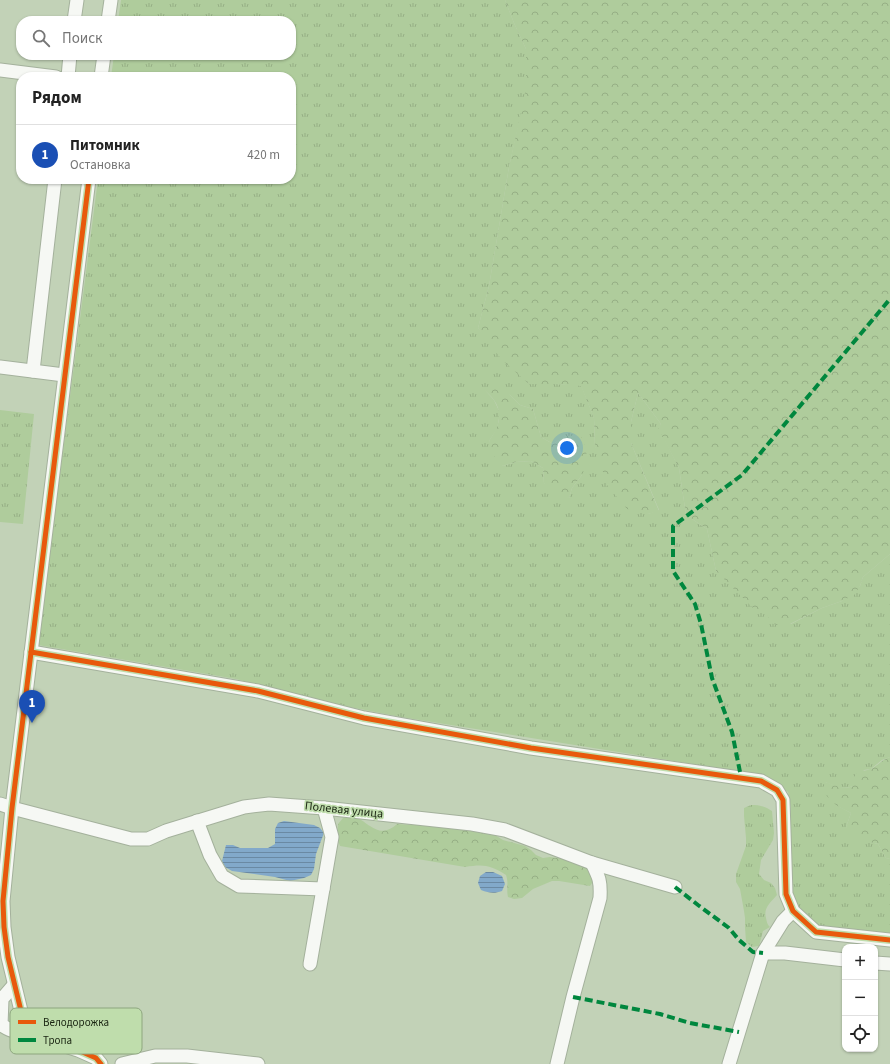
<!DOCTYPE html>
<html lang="ru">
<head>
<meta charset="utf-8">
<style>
  :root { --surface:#fff; --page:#f6f6f6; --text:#222; --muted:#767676; --line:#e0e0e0; --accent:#54614b }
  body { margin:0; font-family:"Source Sans 3",sans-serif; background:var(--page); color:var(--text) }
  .controls { position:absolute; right:12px; bottom:12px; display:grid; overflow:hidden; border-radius:8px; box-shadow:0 1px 3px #0004 }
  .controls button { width:36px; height:36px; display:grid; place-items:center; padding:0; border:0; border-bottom:1px solid var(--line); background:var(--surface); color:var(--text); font:20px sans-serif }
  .you { position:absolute; left:567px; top:448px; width:14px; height:14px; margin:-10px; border:3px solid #fff; border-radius:50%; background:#1a73e8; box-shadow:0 0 0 6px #1a73e833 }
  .badge { display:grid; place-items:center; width:26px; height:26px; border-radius:50%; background:var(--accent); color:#fff; font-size:13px; font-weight:700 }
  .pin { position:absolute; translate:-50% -33px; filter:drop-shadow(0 1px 2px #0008) }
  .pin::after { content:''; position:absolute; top:21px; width:14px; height:12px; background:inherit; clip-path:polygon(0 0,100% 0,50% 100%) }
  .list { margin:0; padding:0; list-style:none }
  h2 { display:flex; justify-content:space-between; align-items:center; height:52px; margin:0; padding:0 16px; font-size:17px }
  h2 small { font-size:13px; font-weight:400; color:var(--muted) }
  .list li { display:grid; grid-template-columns:26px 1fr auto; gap:12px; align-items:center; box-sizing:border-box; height:60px; padding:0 16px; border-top:1px solid var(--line) }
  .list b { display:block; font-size:15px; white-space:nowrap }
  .list p { margin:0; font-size:13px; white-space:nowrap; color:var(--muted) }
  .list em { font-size:13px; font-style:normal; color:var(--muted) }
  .icon { flex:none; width:22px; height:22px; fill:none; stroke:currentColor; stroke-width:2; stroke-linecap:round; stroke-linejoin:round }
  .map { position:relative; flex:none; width:890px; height:1064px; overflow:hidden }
  .search { position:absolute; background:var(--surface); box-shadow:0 1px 3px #0004; left:16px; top:16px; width:280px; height:44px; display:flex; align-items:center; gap:10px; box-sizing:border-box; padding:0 14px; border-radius:16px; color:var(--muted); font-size:15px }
  .panel { position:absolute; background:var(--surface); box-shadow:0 1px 3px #0004; left:16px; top:72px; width:280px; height:112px; border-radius:16px }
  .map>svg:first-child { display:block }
  .grass { fill:url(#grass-tufts); fill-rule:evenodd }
  .forest { fill:url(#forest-crowns) }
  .water { fill:url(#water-rules) }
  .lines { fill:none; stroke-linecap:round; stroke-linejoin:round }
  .minor-casing { stroke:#a4b19c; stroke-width:15 }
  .minor { stroke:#f6f8f4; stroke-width:13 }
  .quiet { stroke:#00873e; stroke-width:4; stroke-dasharray:8 4; stroke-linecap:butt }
  .cycleway-casing { stroke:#bfddac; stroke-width:8 }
  .cycleway { stroke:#e8590c; stroke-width:5 }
  .labels { text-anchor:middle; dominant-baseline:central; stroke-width:3.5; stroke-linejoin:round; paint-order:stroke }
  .street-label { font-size:12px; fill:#192411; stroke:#bfddac }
  .key { fill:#bfddac; stroke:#8da67e; stroke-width:1 }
  .key-label { font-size:11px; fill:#192411 }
</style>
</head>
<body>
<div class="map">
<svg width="890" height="1064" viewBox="0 0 890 1064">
  <defs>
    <pattern id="grass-tufts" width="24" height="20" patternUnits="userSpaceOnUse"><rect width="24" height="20" fill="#afcc9c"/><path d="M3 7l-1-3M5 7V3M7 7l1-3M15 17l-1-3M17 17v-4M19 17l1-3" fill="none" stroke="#96af85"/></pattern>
    <pattern id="forest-crowns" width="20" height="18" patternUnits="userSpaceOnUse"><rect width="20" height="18" fill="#afcc9c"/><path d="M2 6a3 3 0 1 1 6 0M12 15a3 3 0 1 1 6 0" fill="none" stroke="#96af85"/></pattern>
    <pattern id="water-rules" width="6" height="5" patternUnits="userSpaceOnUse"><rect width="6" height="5" fill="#82a9ca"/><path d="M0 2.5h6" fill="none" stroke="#6a89a3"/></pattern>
  </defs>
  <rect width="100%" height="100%" fill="#c2d2b7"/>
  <!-- grass -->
  <g class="grass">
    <path d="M121 0H505L514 23 526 49 527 88 509 167 489 286 478 328 529 384H555L581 385 594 418 595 447 648 514 659 510 631 443V422L638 393 661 424 659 428 679 468 686 515 707 529 716 571 766 609 791 624 822 608 842 601 860 586 863 577 890 554V757L882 760 871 769 864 770 853 786C843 790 835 786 825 782L838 806 851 813 846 827 870 842 878 844 886 858 890 859V933L815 925 797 910 791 890V807L788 792 767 776 401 717 329 703 236 679 38 645 98 179H291V77H111L114 55H291V21H118ZM484 389 510 395 520 405 533 409 541 437 553 444 566 436 582 475 572 488 569 498 544 483 543 468 531 461 516 462 503 466 489 441 497 429 500 413 494 400Z"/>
    <path d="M0 410 34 414 23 524 0 522Z"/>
    <path d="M751 805C759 805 765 806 772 811L774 833 773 840 761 860 759 874 764 880 771 883 775 888 777 895C771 902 763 908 766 918 767 922 767 924 770 927L763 931 759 946 752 947 746 942 745 927V918L744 911 740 889 736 882V874L746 846V838L744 816V808Z"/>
  </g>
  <!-- forest -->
  <g class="forest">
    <path d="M505 0H890V554L863 577 860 586 854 595 842 601 822 608 790 624 777 625 770 623 766 609 756 611 716 571 707 529 686 515 679 468 658 428 661 424 638 393 631 422V443L659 511 648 514 627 509 607 485 595 447 594 418 581 386 555 384H529L502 360 478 328 489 286 509 167 526 88V49L514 23Z"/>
    <path d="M499 386 510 395 520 405 533 409 541 437 553 444 566 436 581 435 586 448 587 462 582 475 572 488 569 498 553 495 544 483 543 468 531 461 516 462 503 466 493 455 489 441C498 428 504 415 494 400 491 396 487 392 483 389Z"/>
    <path d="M890 757V859L886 858 878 844C863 840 854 843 846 827L851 813C839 807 829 803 823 789L825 782C835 785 843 790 853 786V779L857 772C861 771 869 770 873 768 879 764 883 759 890 757Z"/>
    <path d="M343 818C348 818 354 817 359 819 364 821 366 824 370 826 380 833 388 832 397 824L412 825 419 823 490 832 503 840 525 846 531 850 536 855 543 858 550 857 565 859 579 864 586 868 591 873 594 880 590 886 559 881H552L533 889 522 898 514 899 508 897C506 888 509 884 506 875 490 865 484 864 465 867L340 846 337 838 338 824Z"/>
  </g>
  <!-- water -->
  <g class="water">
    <path d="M284 821 314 825 320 828 324 833 316 854 314 869 311 875 304 878 290 881 275 877 232 871 225 867 222 861 226 845H233L240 848H268L275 844V829L278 823Z"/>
    <path d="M486 872H493L502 876 505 884 502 891C494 894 489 893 481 890L478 883 480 876Z"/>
  </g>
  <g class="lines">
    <!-- minor casing -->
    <g class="minor-casing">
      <g id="minor">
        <path d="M74 21 77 0"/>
        <path d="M108 21 111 0"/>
        <path d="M0 70 56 77"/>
        <path d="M68 77 70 55"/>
        <path d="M101 77 104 55"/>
        <path d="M89 179 12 808 3 901 4 927 8 957 22 1015 27 1026 32 1033 40 1038 78 1050 96 1058 101 1064"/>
        <path d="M0 367 64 375"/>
        <path d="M33 371 55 179"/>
        <path d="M31 652 258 691 364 718 531 748 761 781 777 790 783 800 786 894 793 911 816 932 890 940"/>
        <path d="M0 804 12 808 131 839H148L166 831 244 807 269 804 324 808 472 824 505 830 592 863 675 887"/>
        <path d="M197 821 210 855 222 876 239 886 323 889"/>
        <path d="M763 953H785L845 960"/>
        <path d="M875 963 890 964"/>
        <path d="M310 964 332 837 324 808"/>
        <path d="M0 1024C12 1032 14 1033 27 1026"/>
        <path d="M1 1025 2 999 14 985"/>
        <path d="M122 1064 155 1056H187L258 1064"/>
        <path d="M557 1064 573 997 600 898C601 881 599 877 592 863"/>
        <path d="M729 1064 763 953 783 921 793 911"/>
      </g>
    </g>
    <!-- minor -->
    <use href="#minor" class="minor"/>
    <!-- quiet -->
    <g class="quiet">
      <path d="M740 772 732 732 712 678 701 624 695 604 673 571V526L742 475 890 299"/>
      <path d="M675 887 698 905 729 928 739 940 753 952 763 953"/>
      <path d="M573 997 660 1014 690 1023 739 1032"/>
    </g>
    <!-- cycleway casing -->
    <g class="cycleway-casing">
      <g id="cycleway">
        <path d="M89 179 12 808 3 901 4 927 8 957 22 1015 27 1026 32 1033 40 1038 78 1050 96 1058 101 1064"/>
        <path d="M31 652 258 691 364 718 531 748 761 781 777 790 783 800 786 894 793 911 816 932 890 940"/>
      </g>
    </g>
    <!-- cycleway -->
    <use href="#cycleway" class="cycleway"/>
  </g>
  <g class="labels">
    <!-- street labels -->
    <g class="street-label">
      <text transform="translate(344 810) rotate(6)">Полевая улица</text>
    </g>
  </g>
  <!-- legend -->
  <rect x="10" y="1008" width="132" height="46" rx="6" class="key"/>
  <rect x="18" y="1020" width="18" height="4" fill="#e8590c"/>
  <rect x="18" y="1038" width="18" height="4" fill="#00873e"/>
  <g class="key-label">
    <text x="43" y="1026">Велодорожка</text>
    <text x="43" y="1044">Тропа</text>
  </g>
</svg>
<div class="controls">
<button>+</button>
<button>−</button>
<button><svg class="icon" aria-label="locate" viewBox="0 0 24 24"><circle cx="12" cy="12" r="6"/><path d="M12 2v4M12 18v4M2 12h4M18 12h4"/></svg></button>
</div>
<div class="you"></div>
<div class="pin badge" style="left:32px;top:723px;background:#1a4fb4">1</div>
<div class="search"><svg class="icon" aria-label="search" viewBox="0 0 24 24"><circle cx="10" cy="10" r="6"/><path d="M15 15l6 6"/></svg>Поиск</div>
<section class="panel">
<h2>Рядом<small></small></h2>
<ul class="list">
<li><span class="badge" style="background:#1a4fb4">1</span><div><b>Питомник</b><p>Остановка</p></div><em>420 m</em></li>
</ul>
</section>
</div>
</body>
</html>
